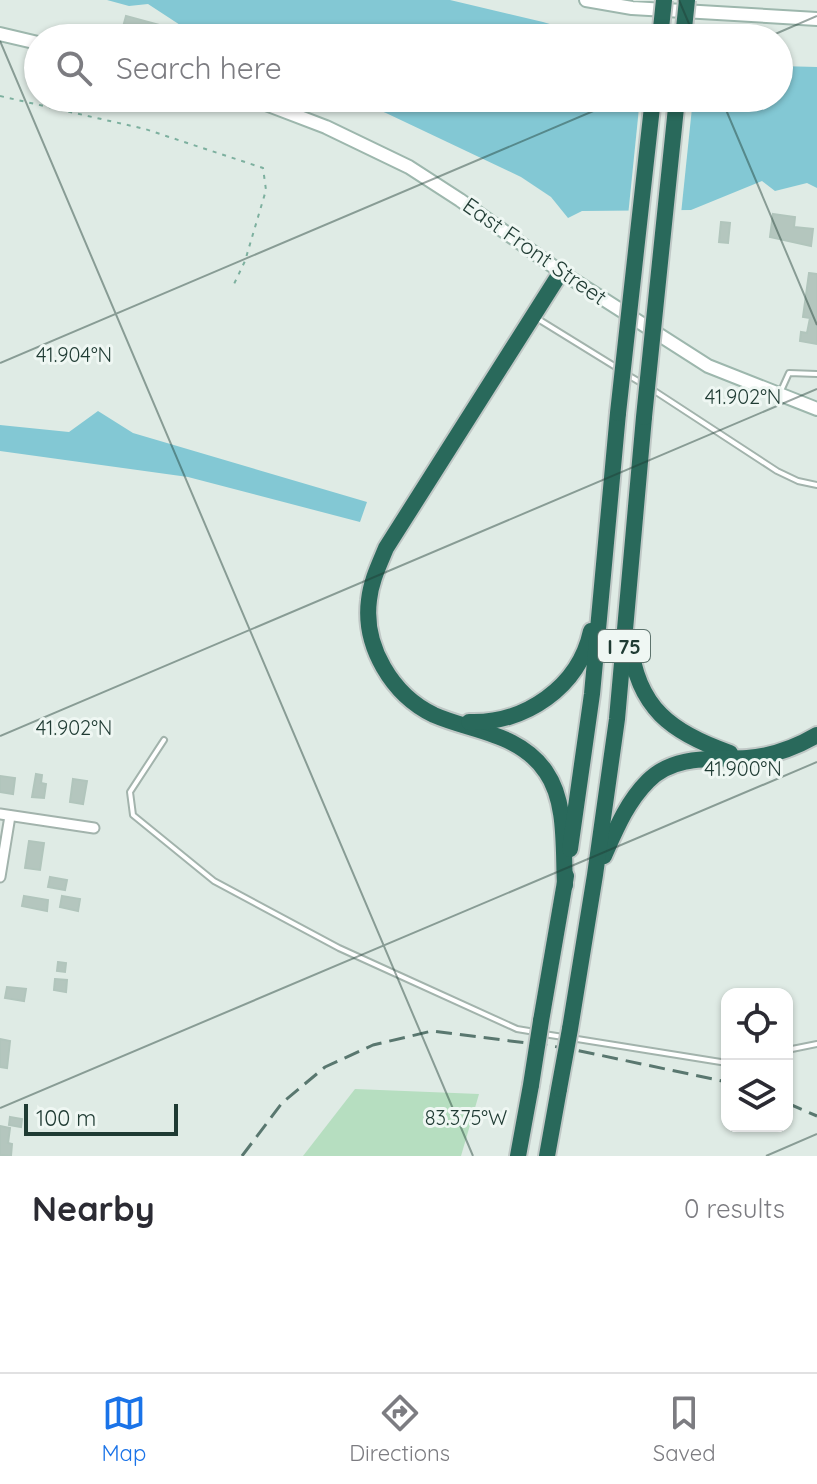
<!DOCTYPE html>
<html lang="en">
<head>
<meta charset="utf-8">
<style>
  :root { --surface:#fff; --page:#f7f7f7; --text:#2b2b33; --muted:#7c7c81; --line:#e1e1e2; --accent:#1a73e8 }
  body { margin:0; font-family:Quicksand,sans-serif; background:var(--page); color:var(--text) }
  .controls { position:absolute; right:24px; bottom:24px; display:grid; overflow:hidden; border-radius:16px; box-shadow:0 2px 6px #0004 }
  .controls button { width:72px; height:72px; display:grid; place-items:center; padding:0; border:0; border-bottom:2px solid var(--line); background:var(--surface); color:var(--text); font:40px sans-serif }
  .scale { position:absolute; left:24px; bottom:20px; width:154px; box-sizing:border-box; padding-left:8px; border:4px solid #1f3b33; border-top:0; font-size:22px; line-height:28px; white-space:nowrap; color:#1f3b33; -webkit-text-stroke:6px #eff7f3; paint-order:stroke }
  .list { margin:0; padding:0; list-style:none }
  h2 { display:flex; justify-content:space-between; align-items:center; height:104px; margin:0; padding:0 32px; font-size:34px }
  h2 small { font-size:26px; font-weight:400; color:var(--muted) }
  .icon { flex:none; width:44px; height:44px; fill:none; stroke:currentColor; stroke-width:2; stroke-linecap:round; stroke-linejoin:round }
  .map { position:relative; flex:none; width:817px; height:1156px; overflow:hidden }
  .search { position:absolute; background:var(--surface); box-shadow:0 2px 6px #0004; left:24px; right:24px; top:24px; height:88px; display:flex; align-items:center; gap:20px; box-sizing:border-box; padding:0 28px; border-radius:44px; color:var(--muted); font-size:30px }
  .sheet { height:216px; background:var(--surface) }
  nav { display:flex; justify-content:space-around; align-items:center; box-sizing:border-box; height:112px; border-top:2px solid var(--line); background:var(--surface); font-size:22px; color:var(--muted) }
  nav a { display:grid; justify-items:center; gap:4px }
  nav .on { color:var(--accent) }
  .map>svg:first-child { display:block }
  .green { fill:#b6dec0 }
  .water { fill:#83c8d4 }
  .pier { fill:#dfebe5 }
  .building { fill:#b4c6be; stroke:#b1c5bc; stroke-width:2 }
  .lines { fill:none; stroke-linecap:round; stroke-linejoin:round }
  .lane-casing { stroke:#a2b3ac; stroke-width:8 }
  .street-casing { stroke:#a2b3ac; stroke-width:13 }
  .secondary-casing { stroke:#9db7ad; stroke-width:16 }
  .highway-casing { stroke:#c0c8c6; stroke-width:20 }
  .path { stroke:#7db09f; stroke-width:2; stroke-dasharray:4 6; stroke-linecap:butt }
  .lane { stroke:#fff; stroke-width:4 }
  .street { stroke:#fff; stroke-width:9 }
  .secondary { stroke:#fff; stroke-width:12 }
  .highway { stroke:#29695b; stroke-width:16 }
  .rail { stroke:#59776f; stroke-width:3; stroke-dasharray:16 8; stroke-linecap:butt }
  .highway-bridge-casing { stroke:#c0c8c6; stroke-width:20; stroke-linecap:butt }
  .highway-bridge { stroke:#29695b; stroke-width:16 }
  .ticks { fill:none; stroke:#1f3b33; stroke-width:2; stroke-opacity:0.45 }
  .labels { text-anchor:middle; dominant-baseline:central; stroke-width:6; stroke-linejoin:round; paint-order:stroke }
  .shield { fill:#eff7f3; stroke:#5d736d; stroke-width:2 }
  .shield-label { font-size:20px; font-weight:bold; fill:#1f3b33 }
  .street-label { font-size:22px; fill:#1f3b33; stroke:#eff7f3 }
  .ticks-label { font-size:20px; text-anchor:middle; fill:#1f3b33; stroke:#eff7f3; stroke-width:6; stroke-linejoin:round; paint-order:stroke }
</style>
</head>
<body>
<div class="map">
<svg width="817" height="1156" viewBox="0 0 817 1156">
  <rect width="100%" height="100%" fill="#dfebe5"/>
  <!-- green -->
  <path class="green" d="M355 1089 479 1094 461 1156H303Z"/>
  <!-- water -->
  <g class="water">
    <path d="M107 0H450L543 22 597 38H200L148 4 129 6Z"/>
    <path d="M779 66 817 67V188L807 183 775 191 762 181 691 210 582 211 568 218 551 197 521 177 386 113 349 98H779Z"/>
    <path d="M98 411 133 433 367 502 360 522 188 477 0 451V425L69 432Z"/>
  </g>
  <!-- pier -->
  <path class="pier" d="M640 98H693L681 214 628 216Z"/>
  <!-- building -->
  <g class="building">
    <path d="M126 16 163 26 160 38H120Z"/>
    <path d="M773 214 795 217 794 227 813 229 811 246 770 237Z"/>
    <path d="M721 222 730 223 728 243 719 242Z"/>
    <path d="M809 273 817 274V344L800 341 801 332 807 333 810 318 803 317Z"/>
    <path d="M36 774 42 775 41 783 46 784 44 798 32 797Z"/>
    <path d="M0 776 15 778 13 794 0 792Z"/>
    <path d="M73 779 87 781 83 804 70 802Z"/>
    <path d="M29 841 44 843 40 870 25 868Z"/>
    <path d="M50 877 67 880 65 890 48 887Z"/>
    <path d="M24 896 48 900 47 911 22 906Z"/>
    <path d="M62 896 80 899 78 911 60 907Z"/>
    <path d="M58 962 66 963 65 972 57 971Z"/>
    <path d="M55 979 67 980 66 992 54 990Z"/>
    <path d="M7 987 26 989 24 1001 5 998Z"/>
    <path d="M0 1039 10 1041 7 1068 0 1067Z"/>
    <path d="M10 1117 22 1119 21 1127 9 1125Z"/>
    <path d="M0 1126 10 1128 8 1143 12 1144 11 1156 0 1155Z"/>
  </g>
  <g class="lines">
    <!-- lane casing -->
    <g class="lane-casing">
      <g id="lane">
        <path d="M538 319 619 369"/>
        <path d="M626 374 643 384"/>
        <path d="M650 388 777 471 798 481 817 485"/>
        <path d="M780 393 789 373 817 374"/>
        <path d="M164 740 130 792 133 815 214 881 339 948 517 1029 535 1032"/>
        <path d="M544 1034 563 1037"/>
        <path d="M571 1038 727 1063"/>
        <path d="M787 1050 817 1044"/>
      </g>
    </g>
    <!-- street casing -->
    <g class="street-casing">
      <g id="street">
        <path d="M0 814 94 828"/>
        <path d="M0 877 10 816"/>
      </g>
    </g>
    <!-- secondary casing -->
    <g class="secondary-casing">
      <g id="secondary">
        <path d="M586 0 632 8 817 19"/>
        <path d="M0 34 38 43"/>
        <path d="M250 98 326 127 409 167 460 200 561 272 708 366 817 409"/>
      </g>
    </g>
    <!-- highway casing -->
    <g class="highway-casing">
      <g id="highway">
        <path d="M561 272 386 548C379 565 371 581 369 600 363 646 392 695 434 715 473 732 520 733 546 772 567 802 563 849 565 885"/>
        <path d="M630 642C637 708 672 733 730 753"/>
        <path d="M469 722C525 724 579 687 591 631"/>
        <path d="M570 849 592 694 618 413"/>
        <path d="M604 856C616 829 627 802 648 781 675 754 713 760 747 758 773 756 795 748 817 735"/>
        <path d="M541 1021 566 876"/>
        <path d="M570 1029 595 875 617 719 644 417"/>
        <path d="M518 1156 531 1085"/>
        <path d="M547 1156 559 1089"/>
      </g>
    </g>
    <!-- path -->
    <path class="path" d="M0 96 145 129 263 168 266 190 245 261 234 284"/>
    <!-- lane -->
    <use href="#lane" class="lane"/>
    <!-- street -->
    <use href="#street" class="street"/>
    <!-- secondary -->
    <use href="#secondary" class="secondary"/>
    <!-- highway -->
    <use href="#highway" class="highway"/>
    <!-- rail -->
    <g class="rail">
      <path d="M787 1103 817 1116"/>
      <path d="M242 1156 282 1103 325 1067 373 1045 432 1031 566 1048 727 1082"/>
    </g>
    <!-- highway-bridge casing -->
    <g class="highway-bridge-casing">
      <g id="highway-bridge">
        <path d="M660 38 664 0"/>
        <path d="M683 38 687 0"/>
        <path d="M618 413 653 98"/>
        <path d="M644 417 677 98"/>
        <path d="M531 1085 541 1021"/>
        <path d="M559 1089 570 1029"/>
      </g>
    </g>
    <!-- highway-bridge -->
    <use href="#highway-bridge" class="highway-bridge"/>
  </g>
  <!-- ticks -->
  <path class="ticks" d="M679 0 695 38M766 38 817 16M0 41 473 1156M721 98 817 325M0 363 624 98M0 736 817 389M0 1108 817 762M766 1156 817 1134"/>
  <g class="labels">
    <!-- shield labels -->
    <rect class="shield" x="598" y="630" width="52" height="32" rx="6"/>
    <g class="shield-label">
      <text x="624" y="646">I 75</text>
    </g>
    <!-- street labels -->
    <g class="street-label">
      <text transform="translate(535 251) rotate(35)">East Front Street</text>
    </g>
  </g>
  <g class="ticks-label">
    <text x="74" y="362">41.904°N</text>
    <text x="743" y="404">41.902°N</text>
    <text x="74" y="735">41.902°N</text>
    <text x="743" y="776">41.900°N</text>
    <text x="466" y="1125">83.375°W</text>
  </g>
</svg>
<div class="controls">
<button><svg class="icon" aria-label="locate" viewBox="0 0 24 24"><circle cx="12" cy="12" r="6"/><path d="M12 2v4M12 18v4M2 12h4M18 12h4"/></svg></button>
<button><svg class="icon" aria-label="layers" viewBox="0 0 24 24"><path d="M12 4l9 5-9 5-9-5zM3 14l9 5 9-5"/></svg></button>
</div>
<div class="scale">100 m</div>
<div class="search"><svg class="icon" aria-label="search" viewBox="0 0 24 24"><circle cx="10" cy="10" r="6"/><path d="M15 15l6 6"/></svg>Search here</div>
</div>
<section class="sheet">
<h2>Nearby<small>0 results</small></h2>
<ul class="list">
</ul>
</section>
<nav>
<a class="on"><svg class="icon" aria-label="map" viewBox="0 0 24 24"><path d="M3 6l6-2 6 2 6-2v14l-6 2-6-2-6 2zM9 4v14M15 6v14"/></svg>Map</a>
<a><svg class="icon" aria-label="directions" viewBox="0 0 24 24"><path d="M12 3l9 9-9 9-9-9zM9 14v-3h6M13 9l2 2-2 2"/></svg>Directions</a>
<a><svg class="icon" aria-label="saved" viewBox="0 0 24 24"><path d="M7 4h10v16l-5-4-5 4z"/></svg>Saved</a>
</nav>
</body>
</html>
